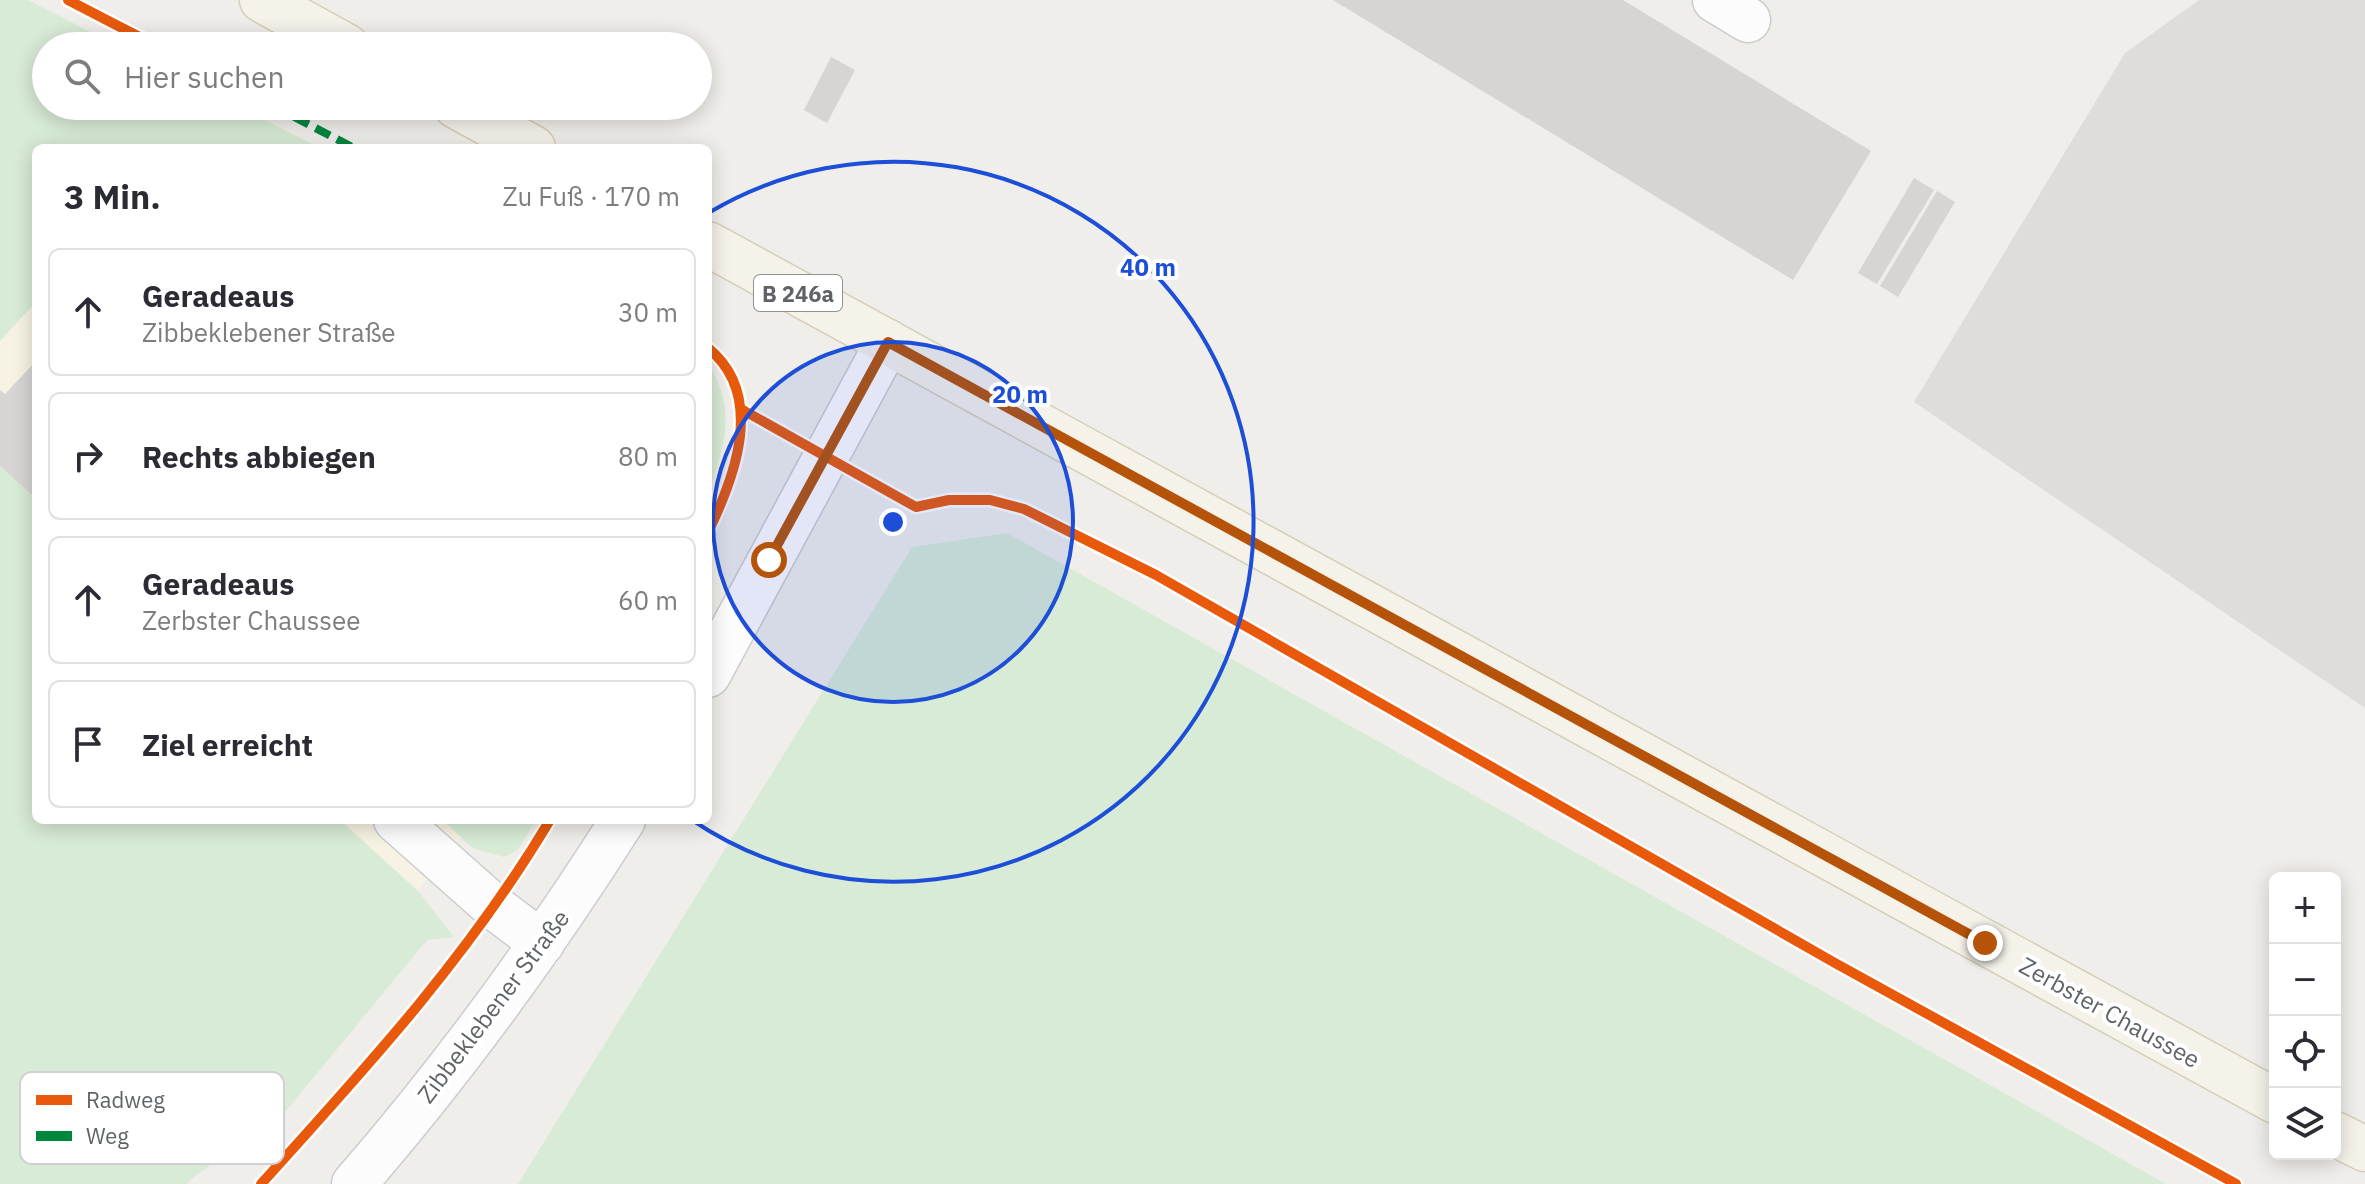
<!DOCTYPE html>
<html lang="de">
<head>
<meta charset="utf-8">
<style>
  :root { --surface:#fff; --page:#f7f7f7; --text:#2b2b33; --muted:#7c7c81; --line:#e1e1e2 }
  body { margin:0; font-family:"IBM Plex Sans",sans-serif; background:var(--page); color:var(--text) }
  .controls { position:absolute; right:24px; bottom:24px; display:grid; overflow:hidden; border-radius:12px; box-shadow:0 4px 20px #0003 }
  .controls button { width:72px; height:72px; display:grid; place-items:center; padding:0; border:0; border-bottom:2px solid var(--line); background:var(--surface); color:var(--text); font:40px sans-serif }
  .stop { position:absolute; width:24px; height:24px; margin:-18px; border:6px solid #b45309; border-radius:50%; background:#fff }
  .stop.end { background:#b45309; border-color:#fff; box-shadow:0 2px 8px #0008 }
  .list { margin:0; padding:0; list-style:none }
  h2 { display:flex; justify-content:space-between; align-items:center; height:104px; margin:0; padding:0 32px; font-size:34px }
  h2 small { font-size:26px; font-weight:400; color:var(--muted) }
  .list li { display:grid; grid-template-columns:52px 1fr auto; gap:24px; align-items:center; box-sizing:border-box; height:128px; margin:0 16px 16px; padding:0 16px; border:2px solid var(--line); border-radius:12px }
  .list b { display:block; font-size:30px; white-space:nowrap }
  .list p { margin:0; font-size:26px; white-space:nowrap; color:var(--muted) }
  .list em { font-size:26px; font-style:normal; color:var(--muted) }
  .icon { flex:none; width:44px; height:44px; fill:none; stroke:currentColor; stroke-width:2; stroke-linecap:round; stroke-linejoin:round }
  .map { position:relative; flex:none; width:2365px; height:1184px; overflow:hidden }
  .search { position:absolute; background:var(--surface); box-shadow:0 4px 20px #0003; left:32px; top:32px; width:680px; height:88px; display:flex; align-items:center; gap:20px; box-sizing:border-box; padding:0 28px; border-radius:44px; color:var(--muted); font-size:30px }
  .panel { position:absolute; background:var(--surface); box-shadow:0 4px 20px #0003; left:32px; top:144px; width:680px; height:680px; border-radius:12px }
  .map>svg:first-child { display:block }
  .commercial { fill:#f7f3e4 }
  .industrial { fill:#dfddda }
  .green { fill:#d8ebd6 }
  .building { fill:#d6d5d3 }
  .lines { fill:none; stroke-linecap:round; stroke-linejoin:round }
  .minor-casing { stroke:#cbcccc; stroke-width:47 }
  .major-casing { stroke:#d7ceb8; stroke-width:47 }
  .minor { stroke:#fdfcfc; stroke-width:44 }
  .major { stroke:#f4f2e9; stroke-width:44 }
  .quiet { stroke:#00873e; stroke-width:8; stroke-dasharray:16 8; stroke-linecap:butt }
  .cycleway-casing { stroke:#fff; stroke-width:15 }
  .cycleway { stroke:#e8590c; stroke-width:10 }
  .route { stroke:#b45309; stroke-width:10 }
  .ring { fill:none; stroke:#1d4ed8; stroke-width:4 }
  .labels { text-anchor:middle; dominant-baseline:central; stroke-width:8; stroke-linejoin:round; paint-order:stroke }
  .shield { fill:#fff; stroke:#8f9295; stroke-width:2 }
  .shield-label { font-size:22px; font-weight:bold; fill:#5f6368 }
  .street-label { font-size:24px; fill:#5f6368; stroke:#fff }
  .key { fill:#fff; stroke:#cfd0d2; stroke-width:2 }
  .key-label { font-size:22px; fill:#5f6368 }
  .centre { fill:#1d4ed8; stroke:#fff; stroke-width:4 }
  .ring-label { font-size:24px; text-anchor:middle; font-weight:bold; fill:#1d4ed8; stroke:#fff; stroke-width:8; stroke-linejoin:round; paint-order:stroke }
</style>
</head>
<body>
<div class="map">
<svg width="2365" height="1184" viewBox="0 0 2365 1184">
  <rect width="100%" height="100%" fill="#efeeea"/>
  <!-- commercial -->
  <g class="commercial">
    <path d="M36 236V547L0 511V279Z"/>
    <path d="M308 820H473L466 831 400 913Z"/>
  </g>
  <!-- industrial -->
  <path class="industrial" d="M2199 0H2365V708L1914 402 2125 53Z"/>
  <!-- green -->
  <g class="green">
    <path d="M0 0H28L118 46H46V106H237L320 148H36V302L0 341Z"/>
    <path d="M708 364C738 410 724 447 708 494Z"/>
    <path d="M0 466 36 499V820H340L418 891 454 937 427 940 285 1112 191 1179 187 1184H0Z"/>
    <path d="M1007 533 2166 1184H518L912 547Z"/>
    <path d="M443 820H536L518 850 504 857 472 848Z"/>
  </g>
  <!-- building -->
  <g class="building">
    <path d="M1333 0H1623L1871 151 1793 280Z"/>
    <path d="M831 57 855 70 827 123 804 110Z"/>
    <path d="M1914 178 1934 190 1877 284 1858 273Z"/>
    <path d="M1937 191 1955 202 1898 297 1880 286Z"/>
    <path d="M36 361V499L0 466V390L5 394Z"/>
  </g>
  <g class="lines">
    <!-- minor casing -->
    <g class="minor-casing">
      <g id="minor">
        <path d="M1715 0 1748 20"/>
        <path d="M708 675 888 342"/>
        <path d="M396 820 494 907 542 943"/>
        <path d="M354 1184C453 1070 542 948 623 820"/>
      </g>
    </g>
    <!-- major casing -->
    <g class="major-casing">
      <g id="major">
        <path d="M262 0 346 46"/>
        <path d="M456 106 533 148"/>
        <path d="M708 244 2275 1101"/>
        <path d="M2335 1134 2365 1149"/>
      </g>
    </g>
    <!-- minor -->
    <use href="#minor" class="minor"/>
    <!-- major -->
    <use href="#major" class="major"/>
    <!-- quiet -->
    <path class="quiet" d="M273 106 354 148"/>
    <!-- cycleway casing -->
    <g class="cycleway-casing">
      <g id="cycleway">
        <path d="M68 0 157 46"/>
        <path d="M708 348C766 395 735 477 708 532"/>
        <path d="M741 409 916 507 949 500H990L1024 509 1156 575 1835 963 2236 1184"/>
        <path d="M261 1184C366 1068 469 956 550 820"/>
      </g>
    </g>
    <!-- cycleway -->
    <use href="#cycleway" class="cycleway"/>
  </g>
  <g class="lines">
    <!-- route -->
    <path class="route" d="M769 560 888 342 1985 943"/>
  </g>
  <!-- distance rings -->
  <circle cx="893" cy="522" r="180" fill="#1d4ed8" fill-opacity=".12"/>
  <g class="ring">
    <circle cx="893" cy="522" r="180"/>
    <path d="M710 212A360 360 0 1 1 692 820"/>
  </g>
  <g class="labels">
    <!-- shield labels -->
    <rect class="shield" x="754" y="275" width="88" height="36" rx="6"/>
    <g class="shield-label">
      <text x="798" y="293">B 246a</text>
    </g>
    <!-- street labels -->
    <g class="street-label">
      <text transform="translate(493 1006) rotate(-53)">Zibbeklebener Straße</text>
      <text transform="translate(2110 1012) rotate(29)">Zerbster Chaussee</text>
    </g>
  </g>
  <!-- legend -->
  <rect x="20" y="1072" width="264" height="92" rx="12" class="key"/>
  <rect x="36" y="1095" width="36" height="10" fill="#e8590c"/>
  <rect x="36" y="1131" width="36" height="10" fill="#00873e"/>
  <g class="key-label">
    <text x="86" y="1108">Radweg</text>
    <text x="86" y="1144">Weg</text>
  </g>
  <circle cx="893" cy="522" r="12" class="centre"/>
  <g class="ring-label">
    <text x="1148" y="276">40 m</text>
    <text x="1020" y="403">20 m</text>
  </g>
</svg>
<div class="controls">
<button>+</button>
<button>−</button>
<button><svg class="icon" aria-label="locate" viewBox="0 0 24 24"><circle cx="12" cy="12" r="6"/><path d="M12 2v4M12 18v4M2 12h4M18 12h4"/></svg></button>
<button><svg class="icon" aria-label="layers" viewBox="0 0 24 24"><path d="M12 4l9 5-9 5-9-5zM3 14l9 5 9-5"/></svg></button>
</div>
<div class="stop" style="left:769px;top:560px"></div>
<div class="stop end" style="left:1985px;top:943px"></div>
<div class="search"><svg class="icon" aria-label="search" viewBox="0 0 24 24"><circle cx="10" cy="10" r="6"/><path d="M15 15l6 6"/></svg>Hier suchen</div>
<section class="panel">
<h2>3 Min.<small>Zu Fuß · 170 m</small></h2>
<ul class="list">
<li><svg class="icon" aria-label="ahead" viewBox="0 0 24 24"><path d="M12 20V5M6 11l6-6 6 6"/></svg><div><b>Geradeaus</b><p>Zibbeklebener Straße</p></div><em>30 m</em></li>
<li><svg class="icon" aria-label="right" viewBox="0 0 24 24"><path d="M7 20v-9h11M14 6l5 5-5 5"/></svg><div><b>Rechts abbiegen</b></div><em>80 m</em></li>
<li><svg class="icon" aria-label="ahead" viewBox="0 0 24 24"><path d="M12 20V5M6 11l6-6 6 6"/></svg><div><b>Geradeaus</b><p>Zerbster Chaussee</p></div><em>60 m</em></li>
<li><svg class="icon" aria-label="arrive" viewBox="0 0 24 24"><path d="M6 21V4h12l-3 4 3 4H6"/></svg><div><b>Ziel erreicht</b></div></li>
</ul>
</section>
</div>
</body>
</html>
